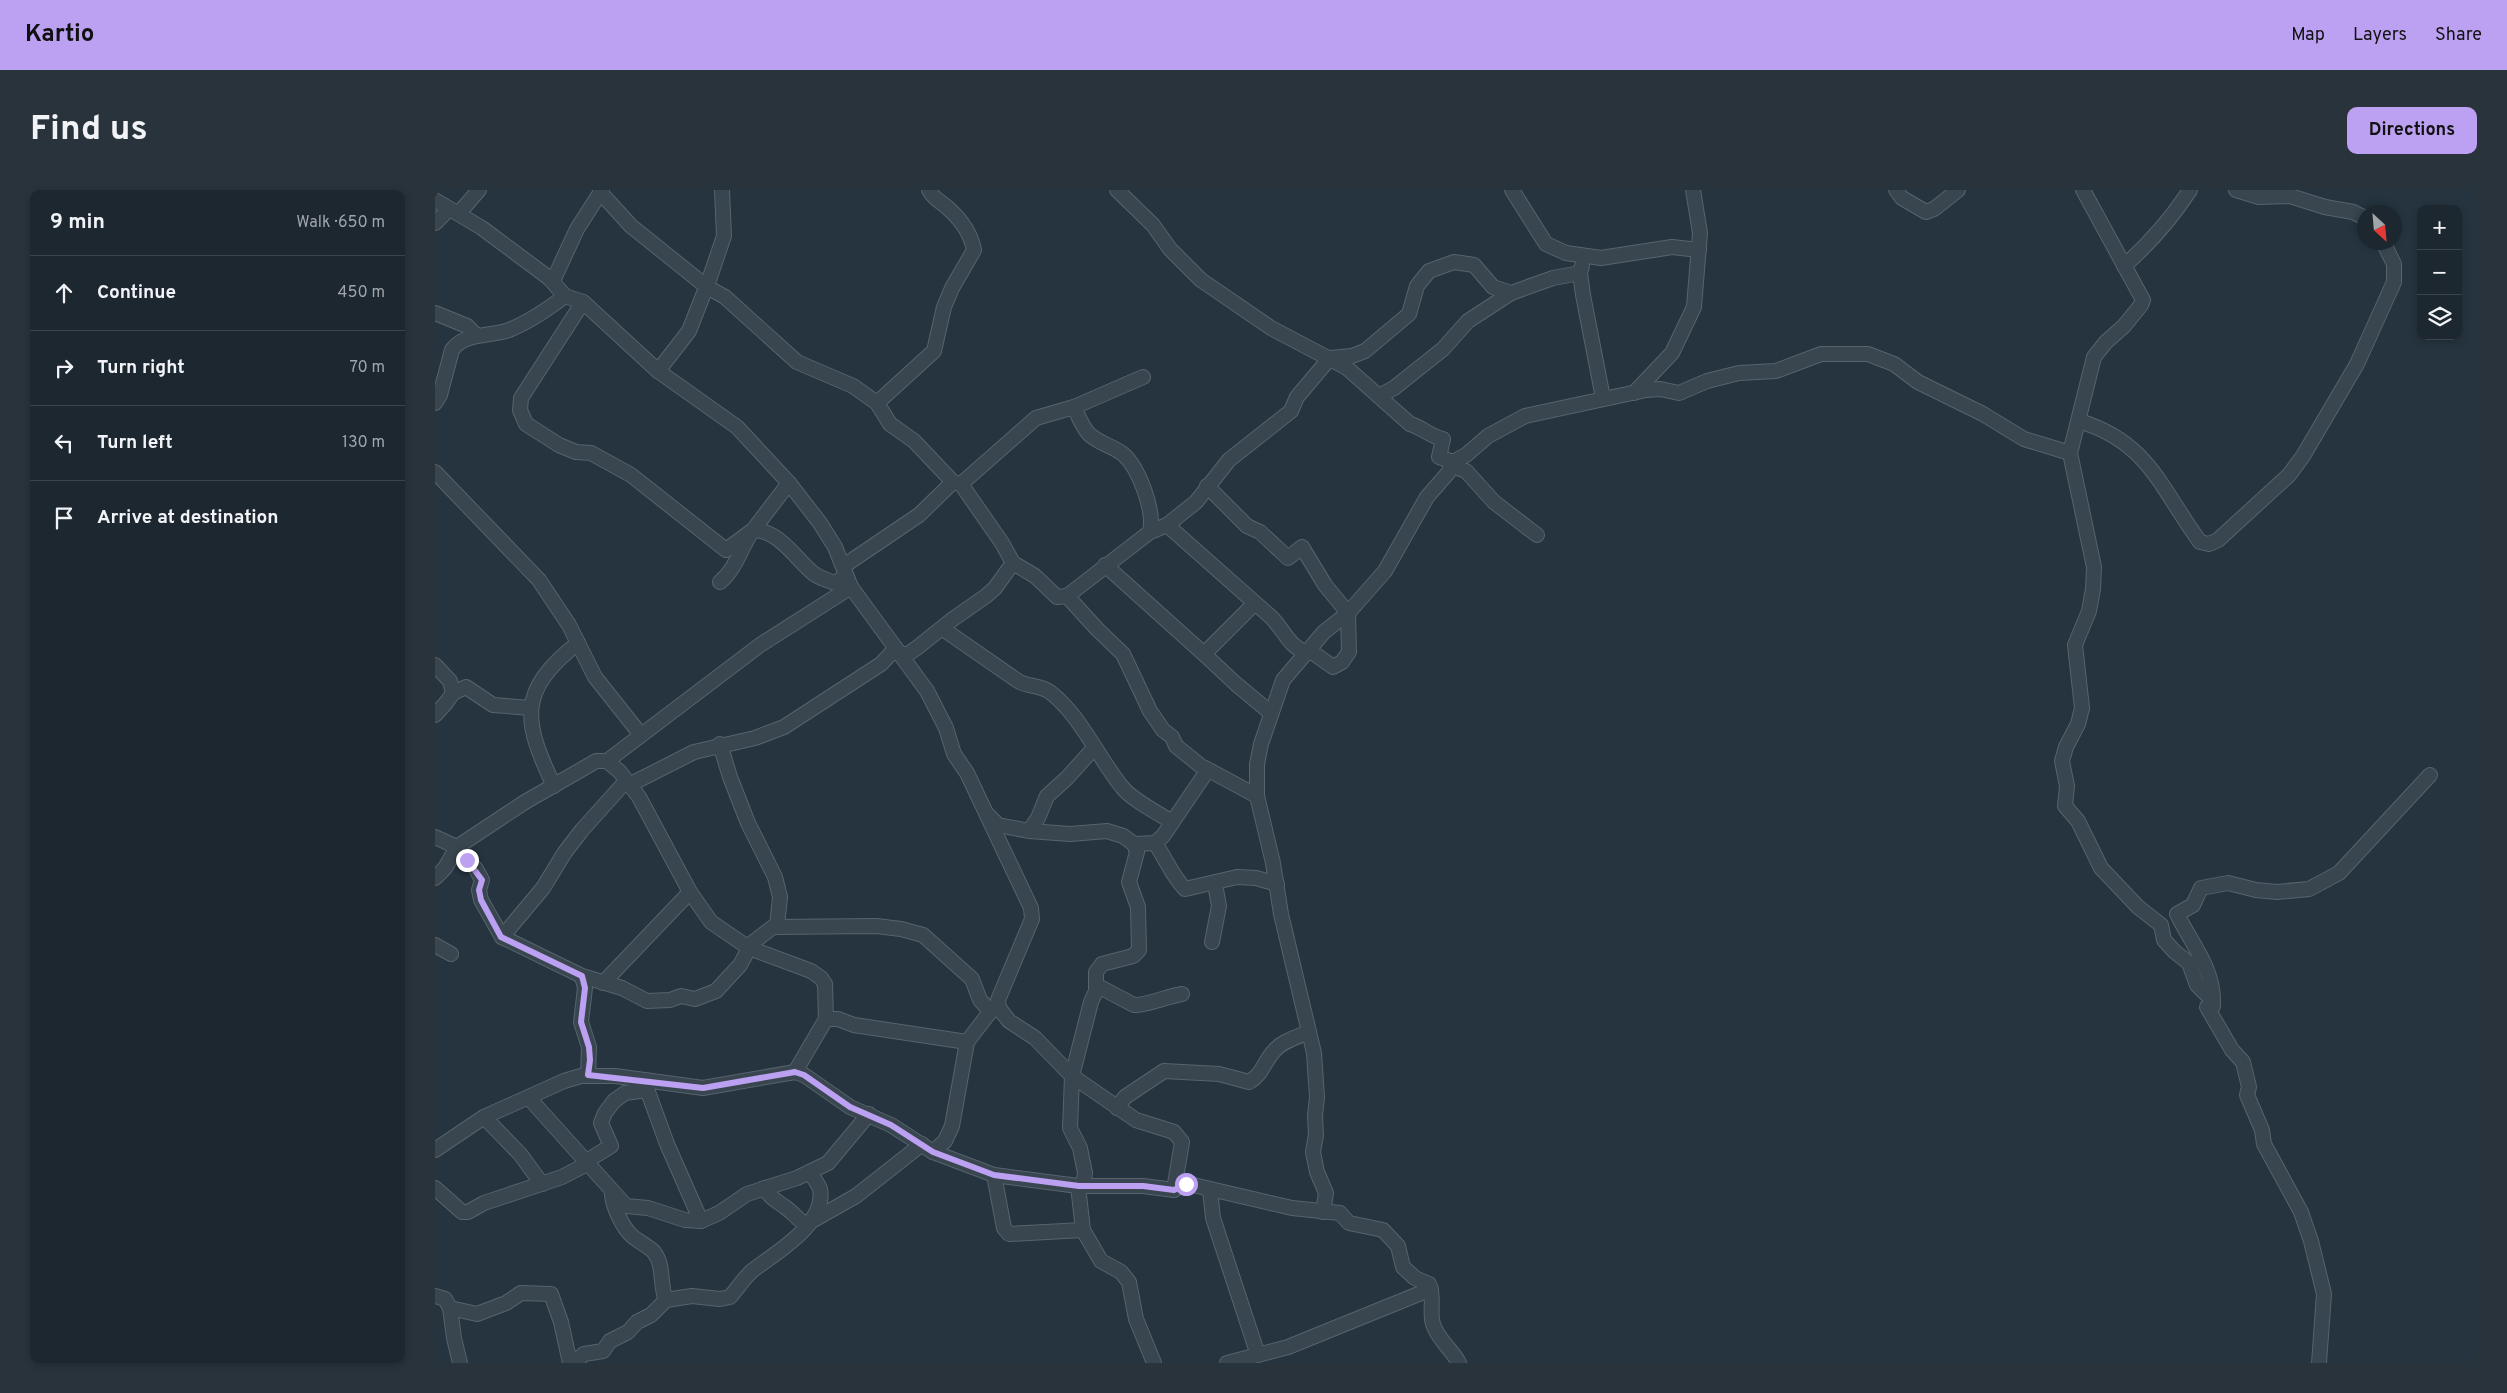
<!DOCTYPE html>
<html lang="en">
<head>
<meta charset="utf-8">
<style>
  :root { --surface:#1c272f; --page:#29333b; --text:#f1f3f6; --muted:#a0a5aa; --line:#3a444b; --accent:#bca0f2 }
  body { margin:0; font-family:Overpass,sans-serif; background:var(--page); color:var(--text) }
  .controls { position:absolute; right:15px; top:15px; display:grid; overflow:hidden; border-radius:10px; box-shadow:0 2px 8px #0003 }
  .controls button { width:45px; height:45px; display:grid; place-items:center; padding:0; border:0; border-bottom:1px solid var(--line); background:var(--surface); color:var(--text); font:25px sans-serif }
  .compass { position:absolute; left:1922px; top:15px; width:45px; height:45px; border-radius:50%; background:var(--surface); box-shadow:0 2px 8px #0003; rotate:154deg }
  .stop { position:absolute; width:15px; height:15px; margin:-11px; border:4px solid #bca0f2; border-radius:50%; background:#fff }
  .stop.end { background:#bca0f2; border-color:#fff; box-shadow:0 1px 5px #0008 }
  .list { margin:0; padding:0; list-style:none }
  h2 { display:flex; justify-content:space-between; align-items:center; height:65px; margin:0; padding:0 20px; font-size:21px }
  h2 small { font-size:16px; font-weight:400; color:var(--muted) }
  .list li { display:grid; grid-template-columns:32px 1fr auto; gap:15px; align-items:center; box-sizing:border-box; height:75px; padding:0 20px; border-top:1px solid var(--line) }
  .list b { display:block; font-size:19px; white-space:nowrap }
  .list em { font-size:16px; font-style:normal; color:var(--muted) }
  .icon { flex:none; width:28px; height:28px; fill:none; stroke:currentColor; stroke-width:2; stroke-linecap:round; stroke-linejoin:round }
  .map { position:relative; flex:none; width:2042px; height:1173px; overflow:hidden; border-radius:10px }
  header { display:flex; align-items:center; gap:30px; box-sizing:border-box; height:70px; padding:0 25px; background:var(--accent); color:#111 }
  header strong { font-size:24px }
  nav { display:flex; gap:28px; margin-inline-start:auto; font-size:18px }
  .intro { display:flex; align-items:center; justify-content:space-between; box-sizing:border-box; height:120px; padding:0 30px }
  h1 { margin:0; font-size:35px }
  .button { padding:12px 22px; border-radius:10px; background:var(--accent); color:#111; font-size:18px; font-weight:700 }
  main { display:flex; gap:30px; padding:0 30px }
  aside { flex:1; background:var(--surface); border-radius:10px; box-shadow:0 2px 8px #0003 }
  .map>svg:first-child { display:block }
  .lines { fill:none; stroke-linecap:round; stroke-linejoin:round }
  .minor-casing { stroke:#57636d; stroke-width:16 }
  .minor { stroke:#39464f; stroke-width:14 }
  .route { stroke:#bca0f2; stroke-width:6 }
</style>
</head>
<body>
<header>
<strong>Kartio</strong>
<nav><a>Map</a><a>Layers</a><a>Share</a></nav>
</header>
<div class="intro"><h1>Find us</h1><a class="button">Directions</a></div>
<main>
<aside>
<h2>9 min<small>Walk · 650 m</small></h2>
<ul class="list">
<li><svg class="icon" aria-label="ahead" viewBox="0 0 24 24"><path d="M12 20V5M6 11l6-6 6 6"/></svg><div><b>Continue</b></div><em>450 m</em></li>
<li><svg class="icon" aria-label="right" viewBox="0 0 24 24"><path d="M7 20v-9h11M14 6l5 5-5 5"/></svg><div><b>Turn right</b></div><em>70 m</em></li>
<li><svg class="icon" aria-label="left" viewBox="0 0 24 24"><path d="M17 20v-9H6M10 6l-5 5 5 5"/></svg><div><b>Turn left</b></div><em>130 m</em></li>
<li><svg class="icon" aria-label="arrive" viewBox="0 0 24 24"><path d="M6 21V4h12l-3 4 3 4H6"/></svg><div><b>Arrive at destination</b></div></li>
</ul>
</aside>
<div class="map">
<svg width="2042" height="1173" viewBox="0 0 2042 1173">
  <rect width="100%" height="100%" fill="#25343f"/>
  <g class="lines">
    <!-- minor casing -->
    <g class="minor-casing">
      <g id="minor">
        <path d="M682 0 718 35 735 59 766 90 836 138 912 178 975 234C988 238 995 246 1008 249L1004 267 1018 272 1031 265 1053 246 1090 226 1211 200 1225 199 1244 203 1272 191 1304 183 1341 181 1386 164H1433L1459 174 1483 192 1548 224 1589 249 1635 263"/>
        <path d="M1077 0 1111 54 1131 63 1166 68 1237 57 1264 60"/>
        <path d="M1461 0 1467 8 1491 22 1499 19 1523 0"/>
        <path d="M1648 0 1708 110 1706 115 1689 136 1671 152 1659 167 1635 263 1659 377 1658 399 1654 421 1640 455 1647 518 1643 534 1631 557 1627 571 1632 596 1630 616 1643 631 1666 678 1703 717 1726 735 1729 750 1740 762 1754 773 1762 795 1776 809 1778 816 1772 817 1797 860 1808 872 1814 897 1812 905 1827 940 1829 954 1866 1022 1876 1051 1889 1104 1884 1173"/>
        <path d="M1801 0 1824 7 1855 6 1890 17 1918 22 1930 28"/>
        <path d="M165 2 196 36 272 97 290 107 362 172 418 196 442 213 455 234 479 251 518 292 526 294 567 353 578 373 600 386 622 407 632 406 662 439 688 464 715 521 728 540 737 547 741 556 772 581 728 646 720 653 699 654 688 646 672 641 635 644 594 641 563 635 553 625"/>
        <path d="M0 10 47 38 114 88 130 106 148 112 223 181 302 237 354 293 385 333 400 357 416 397 492 501 511 538 519 564 532 583 596 718 597 729 563 810 564 818H558L532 852 419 835 403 829H391"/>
        <path d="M24 23 44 0"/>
        <path d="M0 33 14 19"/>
        <path d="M1147 76 1145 83 1148 105 1168 208"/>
        <path d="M1689 76C1715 53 1736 29 1755 0"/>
        <path d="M118 91 142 39 167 0"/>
        <path d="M148 112 86 208 85 220 91 234 124 255 141 262 156 263 196 285 291 360 318 340 354 293"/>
        <path d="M0 123 32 136 42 146"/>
        <path d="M223 181 254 141 274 90 289 46 287 0"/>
        <path d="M1199 203 1237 163 1259 117 1265 43 1258 0"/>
        <path d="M944 206 959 198 1008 159 1033 131 1076 103"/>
        <path d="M0 213 5 205 17 160C30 142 55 147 74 140 94 132 113 119 130 106"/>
        <path d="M442 213 499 161 509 117 517 98 539 60C536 44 526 30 514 19 507 12 498 9 494 0"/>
        <path d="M639 217C643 226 648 238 654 244 663 253 678 256 688 264 704 278 720 321 715 342"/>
        <path d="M1644 231C1714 252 1726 299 1765 352L1774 354 1783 350 1854 285 1868 266 1922 174 1959 92V74L1948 52"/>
        <path d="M1017 276 1031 281 1059 312 1102 345"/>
        <path d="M0 282 104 390 134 435 160 487 206 545"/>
        <path d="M526 294 601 228 639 217 708 187"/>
        <path d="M772 296 812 336 825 342 853 368 867 357 890 395 913 423 914 462 907 472 898 477 874 460"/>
        <path d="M732 335 836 427C850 441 853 456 872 463"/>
        <path d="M406 372 413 373 484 325 518 292"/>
        <path d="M670 375 769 464 819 414"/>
        <path d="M285 392C301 379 306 357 318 340 344 340 360 368 378 383 384 388 392 390 400 393L410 386"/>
        <path d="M632 406 715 342 732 335 761 312 794 270 856 221 862 207 895 168 917 166 930 161 974 124 982 96 994 81 1019 72 1039 75 1058 97 1076 103 1118 88 1145 83"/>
        <path d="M508 439 583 491C593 497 605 495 615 502 646 526 662 566 687 597 697 610 723 623 737 632"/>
        <path d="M465 464H473L483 457 518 429 551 406 560 398 578 373"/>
        <path d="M769 464 801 494 836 523"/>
        <path d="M0 475 15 491 18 503 11 513 0 525"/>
        <path d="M18 503 31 497 58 515 96 518"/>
        <path d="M285 554 295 587 313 633 340 687 345 707 342 736"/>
        <path d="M172 571 325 455 416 397"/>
        <path d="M770 578 822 606"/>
        <path d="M194 595 259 562 320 548 349 537 446 474 461 458"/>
        <path d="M119 596C88 531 82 501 143 453"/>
        <path d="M594 641 603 628 612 606 632 588 659 558"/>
        <path d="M0 647 22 657 90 612 156 574 161 571H172L185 582 204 607 255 702 276 732 314 758 376 781 386 788 390 794 391 829 360 882"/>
        <path d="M720 653C731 669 737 686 750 699L802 687 821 688 842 694"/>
        <path d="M0 688 10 678 22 657 41 679 47 690 44 700 46 710 67 747 147 786 187 798 212 811 235 810 246 806 260 809 281 801 305 775 317 753 338 737 441 736 466 739 488 745 537 789 545 810 556 822"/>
        <path d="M67 747 108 698 130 662 147 640 191 591"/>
        <path d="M777 752 784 716 780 694"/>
        <path d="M0 755 16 764"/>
        <path d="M147 786 150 798 146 832 154 857 153 885"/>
        <path d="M168 793 255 702"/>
        <path d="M661 795 699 815C710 816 733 806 747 804"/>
        <path d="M1778 812C1779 779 1756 753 1742 724L1758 715 1766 698 1793 693 1821 700 1842 702 1874 699 1904 683 1995 585"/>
        <path d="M564 818 574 831 600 848 637 886 701 930 739 942 747 952 739 1000"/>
        <path d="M209 891 232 954 266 1031"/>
        <path d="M94 908 191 1016 213 1018 250 1030 266 1031 284 1023 312 1004 362 988 393 973 434 924"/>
        <path d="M682 918 690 907 729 881 784 884 814 892C827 885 829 872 839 861 847 851 862 847 874 842"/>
        <path d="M49 927 85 964 107 994"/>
        <path d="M0 960 49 927 129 891 146 886H180L268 898 360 882 369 885 415 917 456 935 498 962 559 985 643 996H708L739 1000 748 994H754L857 1018 905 1023 914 1033 948 1040 963 1056 968 1077 980 1088 994 1094C1000 1107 994 1121 998 1134 1003 1150 1016 1158 1024 1173"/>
        <path d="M498 962 510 951 517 936 532 852"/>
        <path d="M150 972 176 956 166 933 170 923 179 911 190 903 212 900"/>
        <path d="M559 985 569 1038 574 1044 648 1040"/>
        <path d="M648 995 650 983 645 958 635 938 637 886 656 812 661 801V782L667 774 698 766 704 760 703 717 694 692 702 662 699 654"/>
        <path d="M643 996 648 1040 666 1071 686 1082 694 1092 701 1129 719 1173"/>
        <path d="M0 998 27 1022H33L49 1013 127 987 152 974"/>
        <path d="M329 998C338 1010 339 1009 350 1017 359 1023 362 1030 372 1035"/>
        <path d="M775 1000 778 1028 823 1165"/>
        <path d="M177 1005C178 1017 188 1038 197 1046 204 1052 213 1056 219 1062 230 1077 224 1094 231 1110"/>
        <path d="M888 1022 891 1003 882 982 878 962 881 945 880 926 882 907 879 863 846 724 838 673 822 606V574L826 554 848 490 889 442 913 423 950 381 992 307 1013 283 1018 272"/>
        <path d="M375 1032 421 1006 487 954"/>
        <path d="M0 1106 10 1109 15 1118 19 1148 25 1173"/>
        <path d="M15 1118 42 1124 71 1113 86 1103 116 1104 126 1132 135 1173"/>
        <path d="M139 1173 149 1164 168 1161 175 1151 193 1142 202 1132 216 1125 231 1110 257 1106 285 1109 295 1107C303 1098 308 1089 317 1081 340 1063 392 1034 385 999 383 993 378 988 375 982"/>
        <path d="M792 1173 853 1157 996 1099"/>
      </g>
    </g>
    <!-- minor -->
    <use href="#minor" class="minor"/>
  </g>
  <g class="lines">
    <!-- route -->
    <path class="route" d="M32 670 47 690 44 700 46 710 66 747 147 786 150 798 146 832 154 857 155 870 153 885 268 898 360 882 369 885 415 917 456 935 498 962 559 985 644 996H708L739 1000 751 994"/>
  </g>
</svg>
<div class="controls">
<button>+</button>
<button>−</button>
<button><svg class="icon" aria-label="layers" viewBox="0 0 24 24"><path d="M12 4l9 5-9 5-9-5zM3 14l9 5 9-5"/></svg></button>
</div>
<svg class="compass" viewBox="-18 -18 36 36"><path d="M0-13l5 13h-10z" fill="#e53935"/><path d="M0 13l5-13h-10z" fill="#a0a5aa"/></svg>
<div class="stop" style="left:751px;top:994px"></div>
<div class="stop end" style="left:32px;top:670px"></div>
</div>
</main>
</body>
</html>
